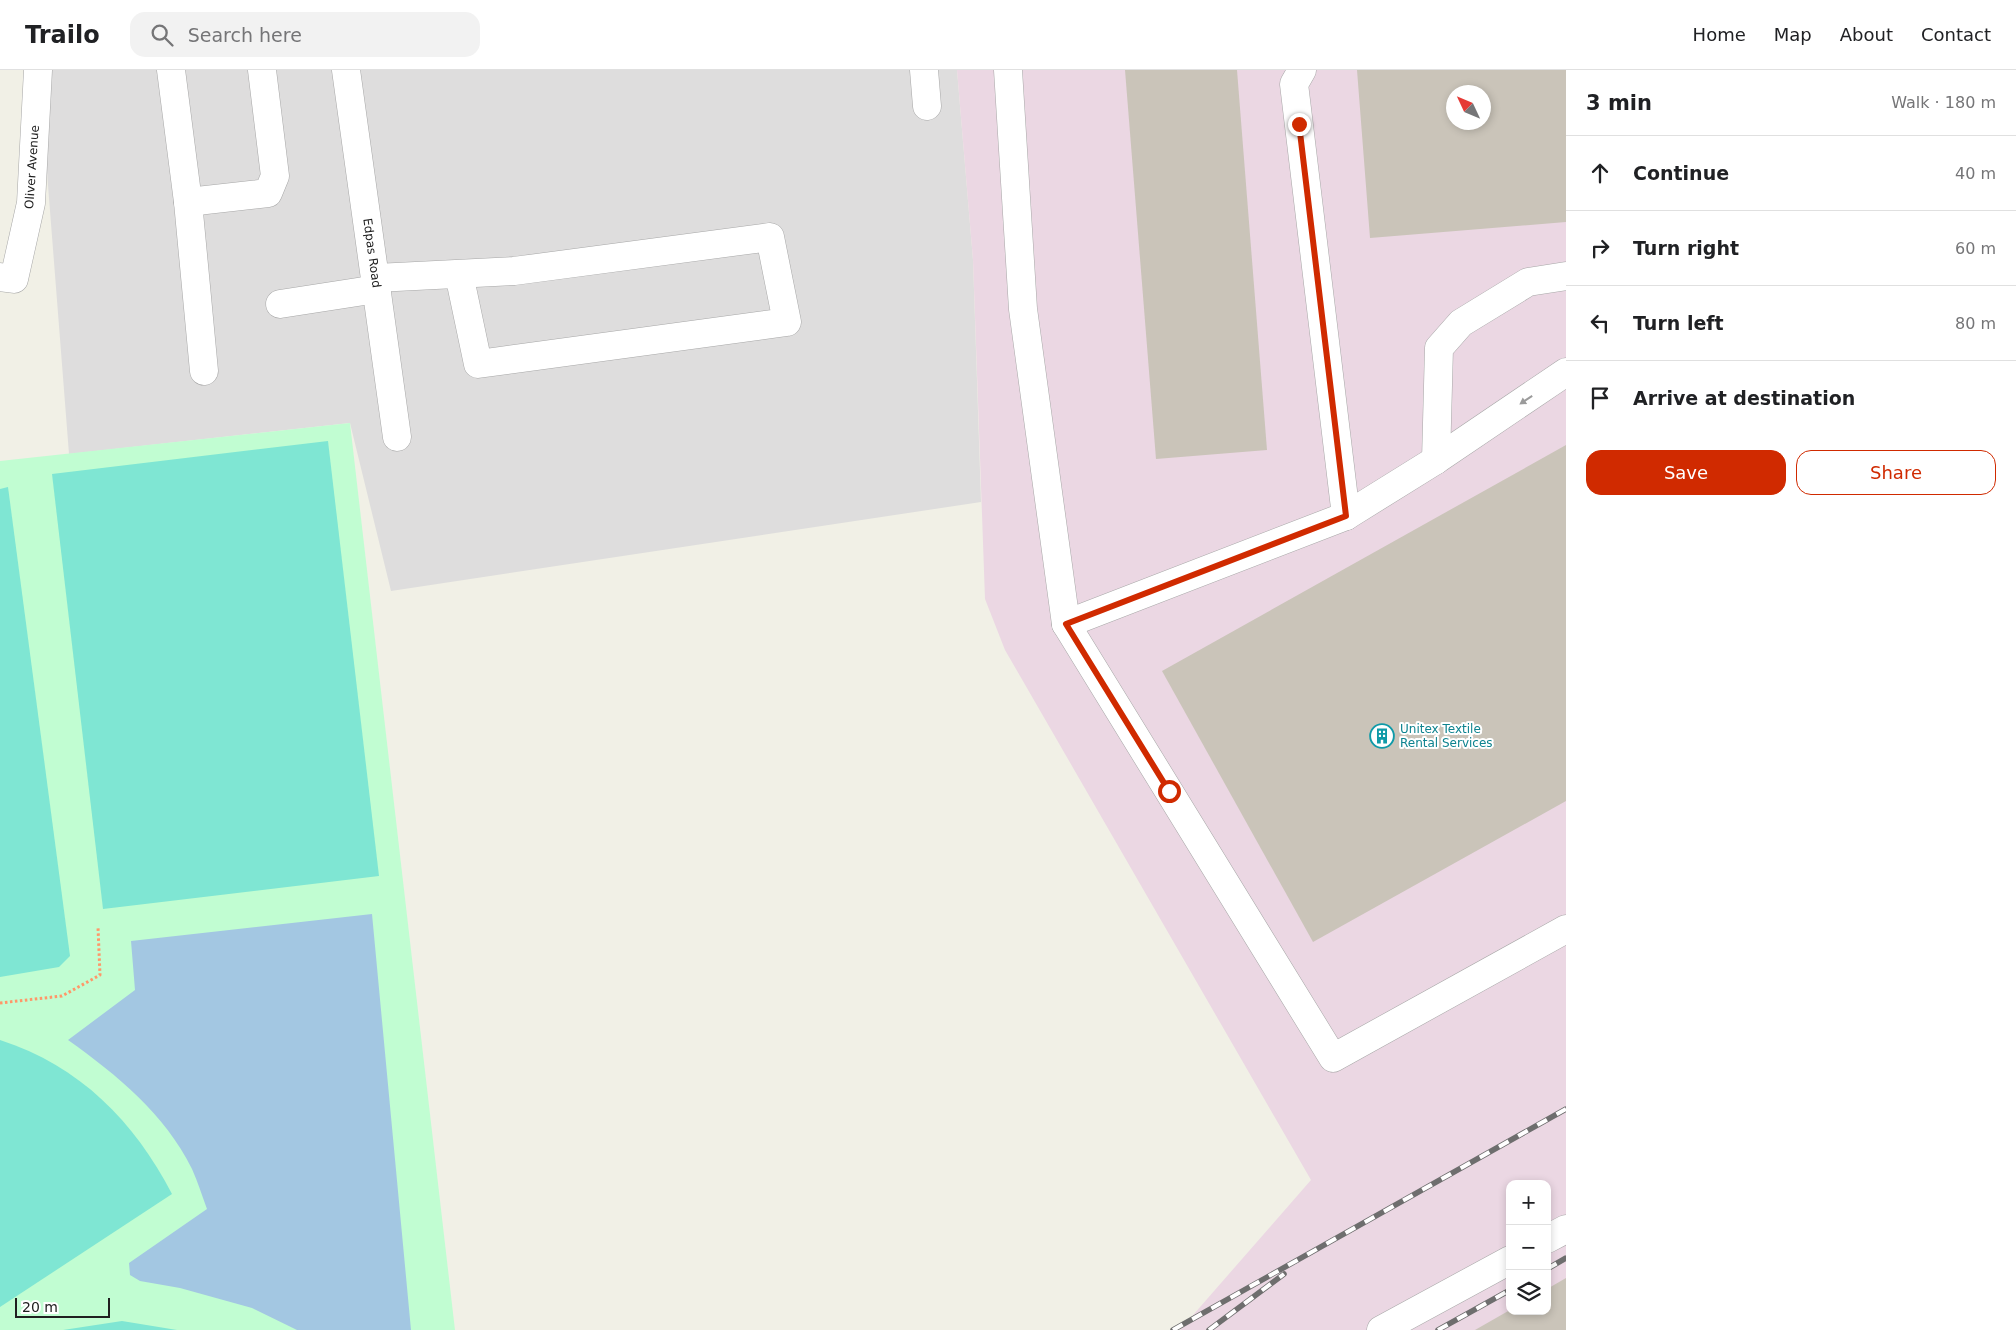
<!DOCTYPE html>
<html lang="en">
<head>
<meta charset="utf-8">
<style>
  :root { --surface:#fff; --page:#f2f2f2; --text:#202124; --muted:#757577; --line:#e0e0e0; --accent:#d02a00 }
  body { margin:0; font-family:"DejaVu Sans",sans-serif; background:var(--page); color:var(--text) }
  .controls { position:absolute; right:15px; bottom:15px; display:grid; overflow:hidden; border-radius:10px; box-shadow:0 2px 8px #0003 }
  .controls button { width:45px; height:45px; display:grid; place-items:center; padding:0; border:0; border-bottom:1px solid var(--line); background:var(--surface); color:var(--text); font:25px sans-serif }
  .compass { position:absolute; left:1446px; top:15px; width:45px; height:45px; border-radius:50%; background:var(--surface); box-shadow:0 2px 8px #0003; rotate:314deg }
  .scale { position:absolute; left:15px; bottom:12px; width:95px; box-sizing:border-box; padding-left:5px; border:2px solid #202020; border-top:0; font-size:14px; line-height:18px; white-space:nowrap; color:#202020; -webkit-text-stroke:4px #fff; paint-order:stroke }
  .stop { position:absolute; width:15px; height:15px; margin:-11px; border:4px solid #d02a00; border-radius:50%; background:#fff }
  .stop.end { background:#d02a00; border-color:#fff; box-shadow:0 1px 5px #0008 }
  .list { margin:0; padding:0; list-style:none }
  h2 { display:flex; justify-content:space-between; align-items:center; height:65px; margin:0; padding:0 20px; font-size:21px }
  h2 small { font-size:16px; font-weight:400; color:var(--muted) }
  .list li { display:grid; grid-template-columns:32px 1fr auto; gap:15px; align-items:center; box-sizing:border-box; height:75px; padding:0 20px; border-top:1px solid var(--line) }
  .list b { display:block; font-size:19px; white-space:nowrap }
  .list em { font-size:16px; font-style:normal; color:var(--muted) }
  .actions { display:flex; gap:10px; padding:15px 20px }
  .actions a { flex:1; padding:11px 0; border:1px solid var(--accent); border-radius:15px; text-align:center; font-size:18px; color:var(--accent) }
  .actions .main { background:var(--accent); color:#fff }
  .icon { flex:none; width:28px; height:28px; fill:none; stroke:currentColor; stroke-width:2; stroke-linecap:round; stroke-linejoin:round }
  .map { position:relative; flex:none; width:1566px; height:1260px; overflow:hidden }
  header { display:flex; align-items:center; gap:30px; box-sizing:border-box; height:70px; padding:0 25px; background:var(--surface); border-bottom:1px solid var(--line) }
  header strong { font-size:24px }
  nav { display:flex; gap:28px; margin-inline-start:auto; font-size:18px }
  .search { width:350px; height:45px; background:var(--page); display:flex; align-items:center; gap:12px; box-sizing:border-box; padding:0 18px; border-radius:15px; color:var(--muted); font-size:19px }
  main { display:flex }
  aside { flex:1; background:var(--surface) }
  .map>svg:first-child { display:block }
  .residential { fill:#dedddd }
  .industrial { fill:#ebd7e3; fill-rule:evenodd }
  .park { fill:#c1fdd2 }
  .pitch { fill:#7fe6d3 }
  .water { fill:#a3c7e2 }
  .building { fill:#cac4b9; fill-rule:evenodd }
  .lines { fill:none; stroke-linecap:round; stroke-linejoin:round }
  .minor-casing { stroke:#a7a7a7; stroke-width:29 }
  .path { stroke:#ff9769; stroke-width:3; stroke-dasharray:2.5 2.5; stroke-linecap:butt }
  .minor { stroke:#fff; stroke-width:28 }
  .rail-casing { stroke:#6e6e6e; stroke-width:5.5 }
  .rail { stroke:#fff; stroke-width:4; stroke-dasharray:11; stroke-linecap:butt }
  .oneway { fill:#9b9b9b }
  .route { stroke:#d02a00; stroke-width:6 }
  .labels { text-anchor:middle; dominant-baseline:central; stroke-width:4; stroke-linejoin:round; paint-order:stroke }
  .street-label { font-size:12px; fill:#202020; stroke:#fff }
  .culture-label { font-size:12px; fill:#0d838f; stroke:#fff; text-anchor:start }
</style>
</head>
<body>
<header>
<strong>Trailo</strong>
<div class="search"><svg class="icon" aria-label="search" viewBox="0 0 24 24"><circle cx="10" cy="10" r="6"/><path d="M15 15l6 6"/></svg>Search here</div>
<nav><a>Home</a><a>Map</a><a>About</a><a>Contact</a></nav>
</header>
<main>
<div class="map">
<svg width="1566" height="1260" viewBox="0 0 1566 1260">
  <rect width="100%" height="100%" fill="#f1f0e6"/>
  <!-- residential -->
  <path class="residential" d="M39 0H957L973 190 981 432 391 521 350 353 69 384Z"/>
  <!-- industrial -->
  <path class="industrial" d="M957 0H1566V1260H1180L1311 1110 1005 580 985 529 973 190ZM1454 22H1484V52H1454ZM1510 1114H1547V1241H1510Z"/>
  <!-- park -->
  <path class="park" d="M350 353 455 1260H0V391Z"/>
  <!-- pitch -->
  <g class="pitch">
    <path d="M328 371 379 806 103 839 52 404Z"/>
    <path d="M8 417 70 886 59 897 0 907V419Z"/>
    <path d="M0 970C80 996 134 1051 172 1124L0 1237Z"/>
    <path d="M122 1251 177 1260H63Z"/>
  </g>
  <!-- water -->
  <path class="water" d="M372 844 411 1260H297L252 1238 180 1218 140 1211 130 1205 129 1193 207 1139C202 1126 198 1112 192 1099 165 1044 117 1005 68 970L135 920 131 871Z"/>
  <!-- building -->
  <g class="building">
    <path d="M1125 0H1237L1267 380 1156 389Z"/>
    <path d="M1357 0H1566V152L1370 168ZM1454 22H1484V52H1454Z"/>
    <path d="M1566 375V731L1313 872 1162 601Z"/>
    <path d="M1566 1208V1260H1475L1510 1240 1547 1241V1219Z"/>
  </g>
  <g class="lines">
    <!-- minor casing -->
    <g class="minor-casing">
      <g id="minor">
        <path d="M171 0 188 132"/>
        <path d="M346 0 397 367"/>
        <path d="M924 0 927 36"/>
        <path d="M1008 0 1023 239 1066 554 1333 988 1566 859"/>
        <path d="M1302 0 1294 14 1346 446"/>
        <path d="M0 207 14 209 31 133 38 0"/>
        <path d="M376 208 514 201 770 167 787 252 478 294 459 204"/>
        <path d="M280 234 377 219"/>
        <path d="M204 301 188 132 268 123 275 106 262 0"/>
        <path d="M1436 390 1439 278 1461 253 1528 212 1566 206"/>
        <path d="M1066 554 1346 446 1436 390 1566 302"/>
        <path d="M1547 1169 1566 1159"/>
        <path d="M1381 1260 1510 1190"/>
      </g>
    </g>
    <!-- path -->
    <path class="path" d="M0 933 62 926 100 905 98 857"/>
    <!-- minor -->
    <use href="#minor" class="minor"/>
    <!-- rail casing -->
    <g class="rail-casing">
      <g id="rail">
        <path d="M1547 1199 1566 1188"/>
        <path d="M1173 1260 1566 1039"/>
        <path d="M1209 1260 1284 1204"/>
        <path d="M1438 1260 1510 1220"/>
      </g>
    </g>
    <!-- rail -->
    <use href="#rail" class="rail"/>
  </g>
  <!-- one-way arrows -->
  <defs><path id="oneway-solid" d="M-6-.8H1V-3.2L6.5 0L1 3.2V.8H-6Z" transform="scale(1.25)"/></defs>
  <use class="oneway" href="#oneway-solid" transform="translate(1526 330) rotate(146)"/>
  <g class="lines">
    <!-- route -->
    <path class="route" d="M1169 721 1066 554 1346 446 1299 54"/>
  </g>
  <!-- icons -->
  <defs>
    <g id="building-ring" transform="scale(1.25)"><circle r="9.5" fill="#fff" stroke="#0f9aa8" stroke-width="1.5"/><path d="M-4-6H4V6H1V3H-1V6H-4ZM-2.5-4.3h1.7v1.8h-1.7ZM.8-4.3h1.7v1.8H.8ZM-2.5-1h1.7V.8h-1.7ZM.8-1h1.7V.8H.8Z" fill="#0f9aa8"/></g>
  </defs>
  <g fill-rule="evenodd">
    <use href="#building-ring" x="1382" y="666"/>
  </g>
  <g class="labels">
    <!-- street labels -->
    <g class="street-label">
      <text transform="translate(32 97) rotate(-86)">Oliver Avenue</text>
      <text transform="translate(372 183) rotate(82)">Edpas Road</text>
    </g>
    <!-- culture labels -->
    <g class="culture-label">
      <text x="1400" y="659">Unitex Textile<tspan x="1400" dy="14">Rental Services</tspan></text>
    </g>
  </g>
</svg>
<div class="controls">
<button>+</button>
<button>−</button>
<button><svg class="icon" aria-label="layers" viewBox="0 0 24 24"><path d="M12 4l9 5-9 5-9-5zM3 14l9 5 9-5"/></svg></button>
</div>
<svg class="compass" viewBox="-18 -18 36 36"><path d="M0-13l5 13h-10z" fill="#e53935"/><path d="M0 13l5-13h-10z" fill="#757577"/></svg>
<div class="scale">20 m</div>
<div class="stop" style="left:1169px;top:721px"></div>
<div class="stop end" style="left:1299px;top:54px"></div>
</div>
<aside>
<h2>3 min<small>Walk · 180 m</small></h2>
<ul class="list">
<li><svg class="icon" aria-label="ahead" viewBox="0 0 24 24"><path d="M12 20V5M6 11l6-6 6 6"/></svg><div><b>Continue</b></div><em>40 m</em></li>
<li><svg class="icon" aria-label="right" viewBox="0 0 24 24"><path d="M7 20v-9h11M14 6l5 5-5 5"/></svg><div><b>Turn right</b></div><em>60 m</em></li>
<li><svg class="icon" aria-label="left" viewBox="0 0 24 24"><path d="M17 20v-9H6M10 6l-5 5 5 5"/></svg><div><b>Turn left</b></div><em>80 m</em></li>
<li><svg class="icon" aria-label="arrive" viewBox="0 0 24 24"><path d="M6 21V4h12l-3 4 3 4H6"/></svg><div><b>Arrive at destination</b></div></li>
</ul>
<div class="actions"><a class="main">Save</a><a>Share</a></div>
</aside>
</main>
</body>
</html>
